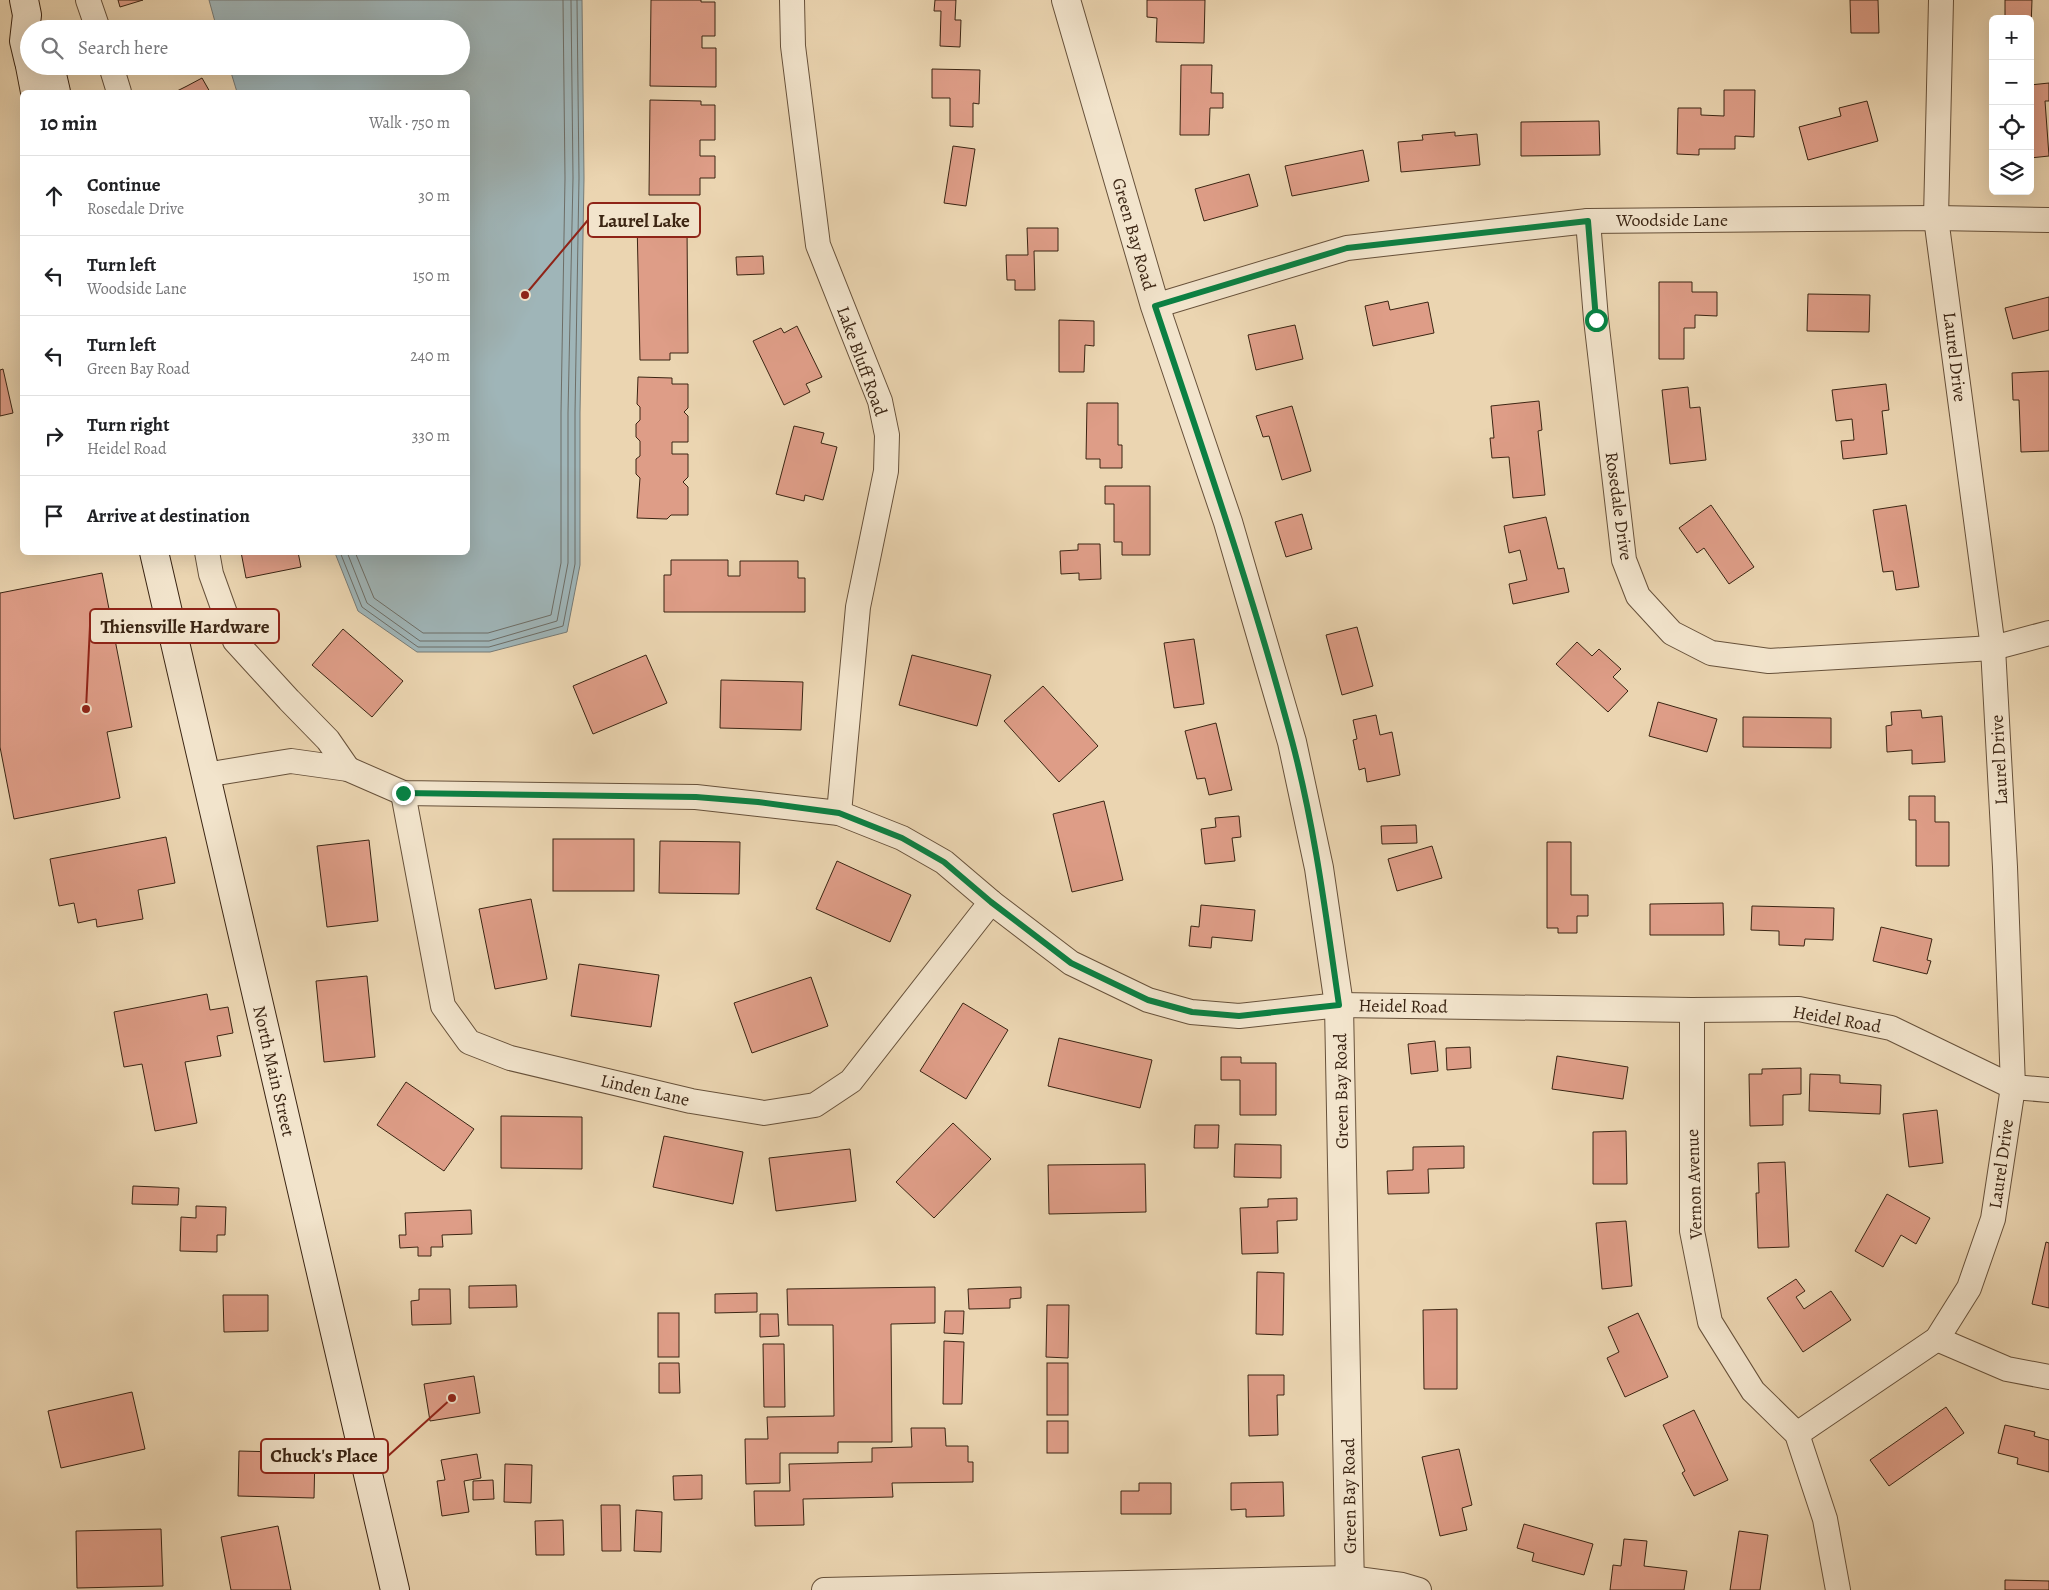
<!DOCTYPE html>
<html lang="en">
<head>
<meta charset="utf-8">
<style>
  :root { --surface:#fff; --page:#f2f2f2; --text:#202124; --muted:#757577; --line:#e0e0e0 }
  body { margin:0; font-family:Alegreya,serif; background:var(--page); color:var(--text) }
  .controls { position:absolute; right:15px; top:15px; display:grid; overflow:hidden; border-radius:8px; box-shadow:0 5px 20px #0002 }
  .controls button { width:45px; height:45px; display:grid; place-items:center; padding:0; border:0; border-bottom:1px solid var(--line); background:var(--surface); color:var(--text); font:25px sans-serif }
  .stop { position:absolute; width:15px; height:15px; margin:-11px; border:4px solid #0b8043; border-radius:50%; background:#fff }
  .stop.end { background:#0b8043; border-color:#fff; box-shadow:0 1px 5px #0008 }
  .list { margin:0; padding:0; list-style:none }
  h2 { display:flex; justify-content:space-between; align-items:center; height:65px; margin:0; padding:0 20px; font-size:21px }
  h2 small { font-size:16px; font-weight:400; color:var(--muted) }
  .list li { display:grid; grid-template-columns:32px 1fr auto; gap:15px; align-items:center; box-sizing:border-box; height:80px; padding:0 20px; border-top:1px solid var(--line) }
  .list b { display:block; font-size:19px; white-space:nowrap }
  .list p { margin:0; font-size:16px; white-space:nowrap; color:var(--muted) }
  .list em { font-size:16px; font-style:normal; color:var(--muted) }
  .icon { flex:none; width:28px; height:28px; fill:none; stroke:currentColor; stroke-width:2; stroke-linecap:round; stroke-linejoin:round }
  .map { position:relative; flex:none; width:2049px; height:1590px; overflow:hidden }
  .search { position:absolute; background:var(--surface); box-shadow:0 5px 20px #0002; left:20px; top:20px; width:450px; height:55px; display:flex; align-items:center; gap:12px; box-sizing:border-box; padding:0 18px; border-radius:28px; color:var(--muted); font-size:19px }
  .panel { position:absolute; background:var(--surface); box-shadow:0 5px 20px #0002; left:20px; top:90px; width:450px; height:465px; border-radius:8px }
  .map>svg:first-child { display:block }
  .water { fill:#9fb5b8; stroke:#777b76 }
  .lines { fill:none; stroke-linecap:round; stroke-linejoin:round }
  .shore { stroke:#6d6d66; stroke-width:1 }
  .building { fill:#de9d87; stroke:#3b2513 }
  .minor-casing { stroke:#67513a; stroke-width:26 }
  .tertiary-casing { stroke:#67513a; stroke-width:30 }
  .secondary-casing { stroke:#3b2513; stroke-width:30 }
  .minor { stroke:#f2e4cc; stroke-width:24 }
  .tertiary { stroke:#f2e4cc; stroke-width:28 }
  .secondary { stroke:#f2e4cc; stroke-width:28 }
  .route { stroke:#0b8043; stroke-width:6 }
  .labels { text-anchor:middle; dominant-baseline:central; stroke-width:4; stroke-linejoin:round; paint-order:stroke }
  .street-label { font-size:18px; fill:#3b2513; stroke:#f2e4cc }
  .leader { fill:none; stroke:#8f2418; stroke-width:2 }
  .callout-dot { fill:#8f2418; stroke:#f2e4cc; stroke-width:2 }
  .callout { fill:#f2e4cc; stroke:#8f2418; stroke-width:2 }
  .callout-label { font-size:19px; text-anchor:middle; font-weight:bold; fill:#3b2513 }
</style>
</head>
<body>
<div class="map">
<svg width="2049" height="1590" viewBox="0 0 2049 1590">
  <rect width="100%" height="100%" fill="#ebd5b1"/>
  <filter id="stains"><feTurbulence type="fractalNoise" baseFrequency=".004" numOctaves="4"/><feColorMatrix values="0 0 0 0 .2 0 0 0 0 .09 0 0 0 0 .02 0 0 0 .5 -.17"/></filter>
  <radialGradient id="worn" r=".72"><stop offset=".6" stop-color="#630" stop-opacity="0"/><stop offset="1" stop-color="#630" stop-opacity=".3"/></radialGradient>
  <!-- water -->
  <path class="water" d="M209 0H582L584 178 580 413V565L567 632 490 652H417L358 611 335 553 468 552V92H237L229 66H461V29H217Z"/>
  <g class="lines">
    <!-- shore -->
    <g class="shore">
      <path d="M340 552 362 607 418 647H489L563 626 575 564V413L579 178 577 0"/>
      <path d="M347 552 367 603 420 641H489L557 621 568 563V413L573 178 571 0"/>
      <path d="M355 552 374 598 423 633H488L551 615 561 563V413L565 178 563 0"/>
    </g>
  </g>
  <!-- building -->
  <g class="building">
    <path d="M118 0H143L120 7Z"/>
    <path d="M651 0H701V2H715V36H702V48H716V87L650 86Z"/>
    <path d="M935 0H956L955 20H961L960 47 940 46 941 11H934Z"/>
    <path d="M1147 0H1205L1204 43 1156 42 1157 18 1147 17Z"/>
    <path d="M1850 0H1878L1879 33H1851Z"/>
    <path d="M2005 0H2032L2031 28 2030 19H2005Z"/>
    <path d="M1181 65H1212L1211 93H1223V108H1210L1209 135H1180Z"/>
    <path d="M932 69 980 70 979 104 973 103V127L950 126V98H932Z"/>
    <path d="M202 78 210 92H175L187 86Z"/>
    <path d="M2049 83V101H2045L2049 156 2030 158V85Z"/>
    <path d="M1724 90H1755L1754 137 1735 136V149H1699V155L1677 154 1678 108H1701V115L1724 116Z"/>
    <path d="M650 100 701 101V105H715V140H700V156H715V178H700V195H649Z"/>
    <path d="M1867 101 1878 141 1808 160 1799 127 1841 116 1839 108Z"/>
    <path d="M1599 121 1600 155 1521 156V122Z"/>
    <path d="M1455 132V136L1477 134 1480 165 1401 172 1398 142 1423 140 1422 135Z"/>
    <path d="M953 146 975 149 966 206 944 203Z"/>
    <path d="M1363 150 1369 181 1292 196 1285 166Z"/>
    <path d="M1249 174 1258 206 1204 221 1195 189Z"/>
    <path d="M673 219V226H687L688 353H670V360H640L637 220Z"/>
    <path d="M1027 228H1058V251H1034L1035 290H1015V280H1007L1006 255H1028Z"/>
    <path d="M763 256 764 274 737 275 736 257Z"/>
    <path d="M1659 282H1692V292H1717V316L1695 315V328H1684V359H1659Z"/>
    <path d="M1808 294 1870 295 1869 332 1807 331Z"/>
    <path d="M2049 297V330L2013 339 2005 308Z"/>
    <path d="M1388 301 1390 310 1428 302 1434 333 1373 346 1365 306Z"/>
    <path d="M1059 320 1094 321V346L1085 345 1084 372H1059Z"/>
    <path d="M1295 325 1303 359 1256 370 1248 335Z"/>
    <path d="M797 326 822 377 806 384 810 392 784 405 753 341 781 328 784 333Z"/>
    <path d="M3 369 13 413 0 416V370Z"/>
    <path d="M2049 371V451L2021 452 2019 400H2013L2012 373Z"/>
    <path d="M638 377 672 378V384H688V408L684 412 688 416V442H672V454H688V477L683 482 688 487V515H671L667 519 637 518 640 478 636 474V459L640 456V441L636 437V424L640 420V407L637 404Z"/>
    <path d="M1886 384 1889 410 1882 411 1887 454 1843 459 1841 441 1854 440 1852 419 1836 421 1832 390Z"/>
    <path d="M1688 387 1690 408 1700 407 1706 460 1670 464 1662 390Z"/>
    <path d="M1539 401 1542 430 1538 431 1545 495 1513 498 1509 457 1492 458 1490 438H1494L1491 406Z"/>
    <path d="M1087 403H1118V445H1122V468H1100V459H1086Z"/>
    <path d="M1292 406 1311 471 1282 480 1269 436 1263 437 1256 416Z"/>
    <path d="M794 426 824 433 821 443 837 447 823 500 805 495 804 501 776 494Z"/>
    <path d="M1105 486H1150V555H1122V542H1114V504H1105Z"/>
    <path d="M1711 505 1754 567 1729 584 1704 548 1697 553 1679 528Z"/>
    <path d="M1906 505 1919 587 1896 590 1893 571 1883 572 1873 510Z"/>
    <path d="M1302 514 1312 549 1286 557 1275 522Z"/>
    <path d="M1546 517 1558 569 1564 568 1569 592 1513 604 1509 584 1527 580 1520 550 1509 553 1504 526Z"/>
    <path d="M1078 544H1100L1101 579 1079 580V573L1061 574 1060 551 1078 550Z"/>
    <path d="M241 552H298L301 567 246 578Z"/>
    <path d="M671 560H728V576H740V561H798V578H805V612H664V575H671Z"/>
    <path d="M102 573 132 727 107 732 120 798 14 819 0 747V593Z"/>
    <path d="M1357 627 1373 686 1342 695 1326 635Z"/>
    <path d="M343 629 403 681 372 717 312 665Z"/>
    <path d="M1194 639 1204 704 1174 708 1164 643Z"/>
    <path d="M1577 642 1592 656 1599 649 1621 669 1613 677 1628 691 1608 712 1556 664Z"/>
    <path d="M646 655 667 703 593 734 573 686Z"/>
    <path d="M912 655 991 675 977 726 899 705Z"/>
    <path d="M721 680 803 682 801 730 720 728Z"/>
    <path d="M1043 686 1098 746 1059 782 1004 721Z"/>
    <path d="M1658 702 1717 719 1707 752 1649 736Z"/>
    <path d="M1921 710 1922 718 1942 716 1945 762 1912 764V750L1887 752 1886 726 1892 725 1891 712Z"/>
    <path d="M1376 715 1380 735 1392 732 1400 775 1367 782 1365 768 1359 770 1353 740 1357 739 1353 720Z"/>
    <path d="M1743 717 1831 718V748L1743 747Z"/>
    <path d="M1216 723 1232 790 1209 795 1205 778 1197 779 1185 731Z"/>
    <path d="M1909 796H1935V822H1949V866H1916V820H1909Z"/>
    <path d="M1104 801 1123 880 1072 892 1053 814Z"/>
    <path d="M1239 816 1241 837 1232 838 1235 861 1205 864 1201 829 1216 827 1215 818Z"/>
    <path d="M1416 825 1417 843 1382 844 1381 826Z"/>
    <path d="M166 837 175 883 138 890 143 919 97 927 96 919 78 923 74 903 59 906 50 859Z"/>
    <rect x="553" y="839" width="81" height="52"/>
    <path d="M369 840 378 921 327 927 317 846Z"/>
    <path d="M660 841 740 842 739 894 659 893Z"/>
    <path d="M1547 842H1571V895H1588V916H1577V933H1558V928H1547Z"/>
    <path d="M1432 846 1442 878 1397 891 1388 859Z"/>
    <path d="M837 861 911 895 890 942 816 909Z"/>
    <path d="M531 899 547 979 495 989 479 909Z"/>
    <path d="M1723 903 1724 935H1650V904Z"/>
    <path d="M1201 905 1255 910 1252 941 1212 937 1211 948 1189 946 1191 926 1199 927Z"/>
    <path d="M1752 906 1834 908 1833 940 1805 939 1804 946 1779 945V931L1751 930Z"/>
    <path d="M1881 927 1932 939 1927 960 1931 961 1927 974 1873 961Z"/>
    <path d="M579 964 659 975 651 1027 571 1016Z"/>
    <path d="M367 976 375 1057 324 1062 316 981Z"/>
    <path d="M811 977 828 1026 752 1053 734 1003Z"/>
    <path d="M207 994 210 1010 228 1007 233 1033 217 1036 221 1056 185 1062 197 1123 155 1131 142 1064 124 1067 114 1012Z"/>
    <path d="M963 1003 1008 1030 966 1099 920 1071Z"/>
    <path d="M1059 1038 1152 1060 1140 1108 1048 1086Z"/>
    <path d="M1435 1041 1438 1071 1411 1074 1408 1044Z"/>
    <path d="M1470 1047 1471 1068 1447 1070 1446 1048Z"/>
    <path d="M1557 1056 1628 1067 1623 1099 1552 1089Z"/>
    <path d="M1221 1057H1241V1063H1276V1115H1240V1080H1221Z"/>
    <path d="M1801 1068V1094L1783 1095V1125L1750 1126 1749 1074H1762V1069Z"/>
    <path d="M1810 1074 1840 1075V1083L1881 1085 1880 1114 1809 1111Z"/>
    <path d="M406 1082 474 1129 444 1171 377 1125Z"/>
    <path d="M1937 1110 1943 1163 1909 1167 1903 1114Z"/>
    <path d="M501 1116 582 1117V1169L501 1168Z"/>
    <path d="M953 1123 991 1159 934 1218 896 1182Z"/>
    <path d="M1195 1125H1219L1218 1148H1194Z"/>
    <path d="M1626 1131 1627 1184H1593V1132Z"/>
    <path d="M664 1136 743 1152 733 1204 653 1187Z"/>
    <path d="M1235 1144 1281 1145V1178L1234 1177Z"/>
    <path d="M1464 1146V1168L1428 1169 1429 1193 1388 1194 1387 1171 1413 1170V1147Z"/>
    <path d="M850 1149 856 1201 776 1211 769 1158Z"/>
    <path d="M1785 1162 1789 1247 1758 1248 1756 1193H1759L1758 1163Z"/>
    <path d="M1145 1164 1146 1212 1049 1214 1048 1165Z"/>
    <path d="M133 1186 179 1188 178 1205 132 1204Z"/>
    <path d="M1887 1194 1930 1218 1916 1244 1901 1235 1883 1267 1855 1251Z"/>
    <path d="M1297 1198V1220L1277 1221 1278 1253 1242 1254 1240 1208 1268 1207V1199Z"/>
    <path d="M196 1206 226 1207 225 1235H217V1252L180 1251 181 1217 196 1218Z"/>
    <path d="M471 1210 472 1234 442 1235 443 1247H431V1256H418V1247L400 1248 399 1235H406L405 1213Z"/>
    <path d="M1626 1221 1632 1286 1602 1289 1596 1223Z"/>
    <path d="M2046 1242 2049 1243V1308L2032 1304Z"/>
    <path d="M1257 1272 1284 1273 1283 1335 1256 1334Z"/>
    <path d="M1796 1279 1805 1291 1796 1297 1804 1309 1831 1291 1851 1320 1803 1352 1767 1298Z"/>
    <path d="M516 1285 517 1307 469 1308V1286Z"/>
    <path d="M935 1287V1323L891 1324 892 1442H838V1453H780V1483L746 1484 745 1439H768L767 1417 834 1416 833 1325H788L787 1289Z"/>
    <path d="M1021 1287V1298L1010 1299V1308L969 1309 968 1289Z"/>
    <path d="M419 1289H450L451 1324 412 1325 411 1301 419 1300Z"/>
    <path d="M757 1293V1312L715 1313V1294Z"/>
    <path d="M223 1295H268V1331L224 1332Z"/>
    <path d="M1047 1305H1069L1068 1358 1046 1357Z"/>
    <path d="M1457 1309V1389H1424L1423 1310Z"/>
    <path d="M945 1311H964L963 1334 944 1333Z"/>
    <rect x="658" y="1313" width="21" height="44"/>
    <path d="M1638 1313 1668 1377 1625 1397 1607 1358 1619 1352 1608 1327Z"/>
    <path d="M760 1314H778L779 1336 760 1337Z"/>
    <path d="M944 1341 964 1342 962 1404H943Z"/>
    <path d="M763 1344H784L785 1407H764Z"/>
    <path d="M659 1363H679L680 1393H659Z"/>
    <rect x="1047" y="1363" width="21" height="52"/>
    <path d="M1248 1375H1284V1395H1277L1278 1435 1249 1436Z"/>
    <path d="M474 1376 480 1413 430 1421 424 1384Z"/>
    <path d="M132 1392 145 1449 61 1468 48 1411Z"/>
    <path d="M1946 1407 1964 1433 1889 1486 1870 1460Z"/>
    <path d="M1694 1410 1728 1480 1694 1496 1682 1473 1685 1471 1663 1425Z"/>
    <rect x="1047" y="1421" width="21" height="32"/>
    <path d="M2005 1425 2035 1432 2034 1436 2049 1440V1472L2017 1464 2018 1458 1998 1453Z"/>
    <path d="M911 1428H945L946 1446H968V1462H973V1482L892 1483 893 1497 803 1499 804 1525 755 1526 754 1491H790L789 1464 872 1462V1448L912 1447Z"/>
    <path d="M1459 1449 1472 1505 1462 1508 1467 1530 1440 1536 1422 1457Z"/>
    <path d="M239 1451 315 1453 314 1498 238 1496Z"/>
    <path d="M477 1454 481 1478 464 1481 469 1512 442 1516 437 1481 445 1480 441 1460Z"/>
    <path d="M505 1464 532 1465 531 1503 504 1502Z"/>
    <path d="M702 1475V1499L674 1500 673 1476Z"/>
    <path d="M493 1480 494 1499 473 1500V1481Z"/>
    <path d="M1283 1482 1284 1516 1246 1517V1509L1231 1510V1483Z"/>
    <path d="M1139 1483H1171V1514H1121V1491H1139Z"/>
    <path d="M601 1505H620L621 1551H602Z"/>
    <path d="M636 1510 662 1512 661 1552 634 1551Z"/>
    <path d="M563 1520 564 1555H536L535 1521Z"/>
    <path d="M1524 1524 1593 1544 1584 1575 1532 1561 1534 1553 1517 1548Z"/>
    <path d="M278 1526 291 1590H231L221 1537Z"/>
    <path d="M161 1529 163 1586 77 1588 76 1531Z"/>
    <path d="M1739 1531 1768 1535 1760 1590H1730Z"/>
    <path d="M1624 1539 1647 1541 1644 1566 1687 1571 1684 1590H1610L1613 1565 1621 1566Z"/>
    <path d="M2005 1580 2049 1581V1590H2005Z"/>
  </g>
  <g class="lines">
    <!-- minor casing -->
    <g class="minor-casing">
      <g id="minor">
        <path d="M88 0 98 29"/>
        <path d="M792 0 793 46 818 245 880 401 887 435 886 471 858 607 839 813"/>
        <path d="M111 66 119 92"/>
        <path d="M1588 221 1596 319 1624 560 1638 596 1672 633 1711 653 1769 661 1993 648 2049 633"/>
        <path d="M1155 306 1347 248 1588 221 1936 218 2049 220"/>
        <path d="M207 552 211 574 235 641 289 700 328 740 348 769"/>
        <path d="M205 775 291 761 348 769 403 793 696 797 839 813 902 838 944 862 991 902 1071 963 1148 1000 1191 1012 1239 1016 1339 1005 1692 1010 1799 1009 1891 1028 2013 1087 2049 1090"/>
        <path d="M403 793 443 1006 469 1042 510 1058 691 1101 764 1113 815 1105 851 1081 991 902"/>
        <path d="M1692 1010V1231L1710 1322 1753 1391 1797 1434 1825 1519 1838 1590"/>
        <path d="M1937 1339 2007 1369 2049 1377"/>
        <path d="M1797 1434 1937 1339 1969 1288 1993 1219 2013 1087 2005 867 1993 648 1936 218 1941 0"/>
        <path d="M824 1590 1350 1578 1402 1585 1419 1590"/>
      </g>
    </g>
    <!-- tertiary casing -->
    <g class="tertiary-casing">
      <path id="tertiary" d="M1066 0 1155 306 1228 522 1292 742 1319 868 1339 1005 1350 1590"/>
    </g>
    <!-- secondary casing -->
    <g class="secondary-casing">
      <g id="secondary">
        <path d="M24 0 27 15 24 41 29 62"/>
        <path d="M30 66 35 92"/>
        <path d="M50 66 56 92"/>
        <path d="M154 552C232 899 315 1244 395 1590"/>
      </g>
    </g>
    <!-- minor -->
    <use href="#minor" class="minor"/>
    <!-- tertiary -->
    <use href="#tertiary" class="tertiary"/>
    <!-- secondary -->
    <use href="#secondary" class="secondary"/>
  </g>
  <g class="lines">
    <!-- route -->
    <path class="route" d="M403 793 696 797 758 802 839 813 902 838 944 862 991 902 1071 963 1148 1000 1192 1012 1239 1016 1339 1005C1326 916 1315 828 1292 741 1253 594 1203 450 1155 306L1347 248 1588 221 1596 320"/>
  </g>
  <g class="labels">
    <!-- street labels -->
    <g class="street-label">
      <text x="1672" y="220">Woodside Lane</text>
      <text transform="translate(1134 234) rotate(74)">Green Bay Road</text>
      <text transform="translate(1955 357) rotate(83)">Laurel Drive</text>
      <text transform="translate(862 361) rotate(70)">Lake Bluff Road</text>
      <text transform="translate(1619 506) rotate(82)">Rosedale Drive</text>
      <text transform="translate(1999 760) rotate(-93)">Laurel Drive</text>
      <text transform="translate(1403 1006) rotate(1)">Heidel Road</text>
      <text transform="translate(1837 1019) rotate(10)">Heidel Road</text>
      <text transform="translate(274 1071) rotate(77)">North Main Street</text>
      <text transform="translate(645 1090) rotate(13)">Linden Lane</text>
      <text transform="translate(1341 1091) rotate(-91)">Green Bay Road</text>
      <text transform="translate(2001 1164) rotate(-82)">Laurel Drive</text>
      <text transform="translate(1694 1184) rotate(-92)">Vernon Avenue</text>
      <text transform="translate(1349 1496) rotate(-91)">Green Bay Road</text>
    </g>
  </g>
  <!-- callouts -->
  <path class="leader" d="M525 295L588 220M86 709L90 626M452 1398L388 1456"/>
  <g class="callout-dot">
    <circle cx="525" cy="295" r="5"/>
    <circle cx="86" cy="709" r="5"/>
    <circle cx="452" cy="1398" r="5"/>
  </g>
  <g class="callout">
    <rect x="588" y="203" width="112" height="34" rx="5"/>
    <rect x="90" y="609" width="189" height="34" rx="5"/>
    <rect x="261" y="1439" width="127" height="34" rx="5"/>
  </g>
  <g class="callout-label">
    <text x="644" y="227">Laurel Lake</text>
    <text x="185" y="633">Thiensville Hardware</text>
    <text x="324" y="1462">Chuck's Place</text>
  </g>
  <rect width="100%" height="100%" filter="url(#stains)"/>
  <rect width="100%" height="100%" fill="url(#worn)"/>
</svg>
<div class="controls">
<button>+</button>
<button>−</button>
<button><svg class="icon" aria-label="locate" viewBox="0 0 24 24"><circle cx="12" cy="12" r="6"/><path d="M12 2v4M12 18v4M2 12h4M18 12h4"/></svg></button>
<button><svg class="icon" aria-label="layers" viewBox="0 0 24 24"><path d="M12 4l9 5-9 5-9-5zM3 14l9 5 9-5"/></svg></button>
</div>
<div class="stop" style="left:1596px;top:320px"></div>
<div class="stop end" style="left:403px;top:793px"></div>
<div class="search"><svg class="icon" aria-label="search" viewBox="0 0 24 24"><circle cx="10" cy="10" r="6"/><path d="M15 15l6 6"/></svg>Search here</div>
<section class="panel">
<h2>10 min<small>Walk · 750 m</small></h2>
<ul class="list">
<li><svg class="icon" aria-label="ahead" viewBox="0 0 24 24"><path d="M12 20V5M6 11l6-6 6 6"/></svg><div><b>Continue</b><p>Rosedale Drive</p></div><em>30 m</em></li>
<li><svg class="icon" aria-label="left" viewBox="0 0 24 24"><path d="M17 20v-9H6M10 6l-5 5 5 5"/></svg><div><b>Turn left</b><p>Woodside Lane</p></div><em>150 m</em></li>
<li><svg class="icon" aria-label="left" viewBox="0 0 24 24"><path d="M17 20v-9H6M10 6l-5 5 5 5"/></svg><div><b>Turn left</b><p>Green Bay Road</p></div><em>240 m</em></li>
<li><svg class="icon" aria-label="right" viewBox="0 0 24 24"><path d="M7 20v-9h11M14 6l5 5-5 5"/></svg><div><b>Turn right</b><p>Heidel Road</p></div><em>330 m</em></li>
<li><svg class="icon" aria-label="arrive" viewBox="0 0 24 24"><path d="M6 21V4h12l-3 4 3 4H6"/></svg><div><b>Arrive at destination</b></div></li>
</ul>
</section>
</div>
</body>
</html>
